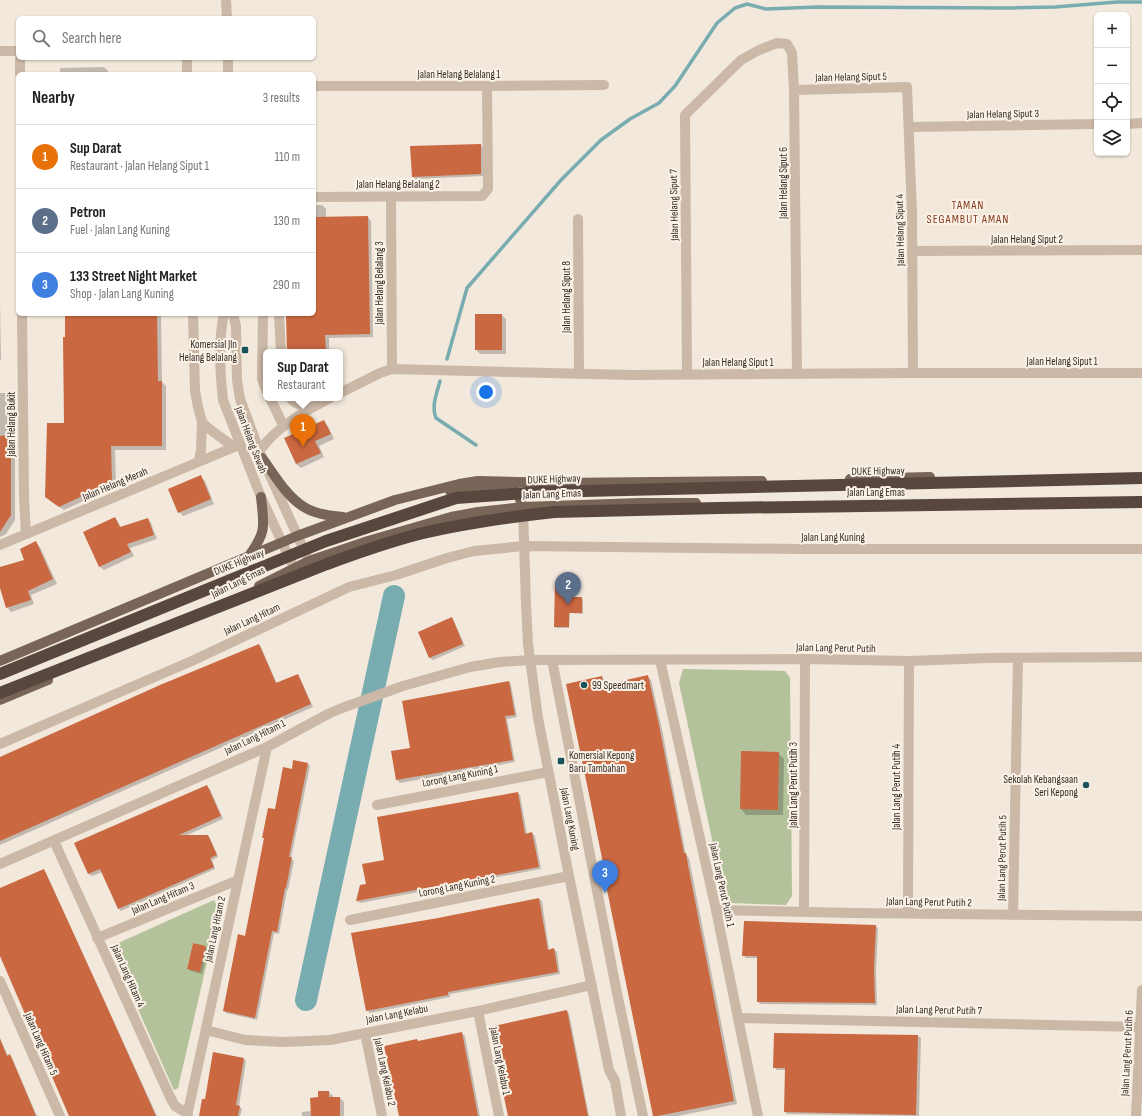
<!DOCTYPE html>
<html lang="en">
<head>
<meta charset="utf-8">
<style>
  :root { --surface:#fff; --page:#f6f6f6; --text:#222; --muted:#767676; --line:#e0e0e0; --accent:#1b535a }
  body { margin:0; font-family:"Sofia Sans Condensed",sans-serif; background:var(--page); color:var(--text) }
  .controls { position:absolute; right:12px; top:12px; display:grid; overflow:hidden; border-radius:6px; box-shadow:0 1px 3px #0004 }
  .controls button { width:36px; height:36px; display:grid; place-items:center; padding:0; border:0; border-bottom:1px solid var(--line); background:var(--surface); color:var(--text); font:20px sans-serif }
  .you { position:absolute; left:486px; top:392px; width:14px; height:14px; margin:-10px; border:3px solid #fff; border-radius:50%; background:#1a73e8; box-shadow:0 0 0 6px #1a73e833 }
  .badge { display:grid; place-items:center; width:26px; height:26px; border-radius:50%; background:var(--accent); color:#fff; font-size:13px; font-weight:700 }
  .pin { position:absolute; translate:-50% -33px; filter:drop-shadow(0 1px 2px #0008) }
  .pin::after { content:''; position:absolute; top:21px; width:14px; height:12px; background:inherit; clip-path:polygon(0 0,100% 0,50% 100%) }
  .popup { position:absolute; left:263px; top:349px; width:80px; height:52px; box-sizing:border-box; display:grid; place-content:center; border-radius:6px; background:var(--surface); filter:drop-shadow(0 1px 3px #0005); font-size:13px; white-space:nowrap; color:var(--muted) }
  .popup b { font-size:15px; color:var(--text) }
  .popup::after { content:''; position:absolute; left:50%; top:100%; margin-left:-8px; border:8px solid transparent; border-top-color:var(--surface) }
  .list { margin:0; padding:0; list-style:none }
  h2 { display:flex; justify-content:space-between; align-items:center; height:52px; margin:0; padding:0 16px; font-size:17px }
  h2 small { font-size:13px; font-weight:400; color:var(--muted) }
  .list li { display:grid; grid-template-columns:26px 1fr auto; gap:12px; align-items:center; box-sizing:border-box; height:64px; padding:0 16px; border-top:1px solid var(--line) }
  .list b { display:block; font-size:15px; white-space:nowrap }
  .list p { margin:0; font-size:13px; white-space:nowrap; color:var(--muted) }
  .list em { font-size:13px; font-style:normal; color:var(--muted) }
  .icon { flex:none; width:22px; height:22px; fill:none; stroke:currentColor; stroke-width:2; stroke-linecap:round; stroke-linejoin:round }
  .map { position:relative; flex:none; width:1142px; height:1116px; overflow:hidden }
  .search { position:absolute; background:var(--surface); box-shadow:0 1px 3px #0004; left:16px; top:16px; width:300px; height:44px; display:flex; align-items:center; gap:10px; box-sizing:border-box; padding:0 14px; border-radius:6px; color:var(--muted); font-size:15px }
  .panel { position:absolute; background:var(--surface); box-shadow:0 1px 3px #0004; left:16px; top:72px; width:300px; height:244px; border-radius:6px }
  .map>svg:first-child { display:block }
  .green { fill:#b3c29a; fill-rule:evenodd }
  .shadow { fill:#0003 }
  .lines { fill:none; stroke-linecap:round; stroke-linejoin:round }
  .stream { stroke:#79acb0; stroke-width:3.5 }
  .river { stroke:#79acb0; stroke-width:22 }
  .building { fill:#ca6841 }
  .minor { stroke:#cbb8a6; stroke-width:10 }
  .major { stroke:#796458; stroke-width:10 }
  .highway { stroke:#58473e; stroke-width:12 }
  .highway-bridge { stroke:#58473e; stroke-width:12 }
  .poi-dot { fill:#1b535a; stroke:#faf2e7; stroke-width:1.5 }
  .labels { text-anchor:middle; dominant-baseline:central; stroke-width:4; stroke-linejoin:round; paint-order:stroke }
  .street-label { font-size:11px; fill:#372d27; stroke:#faf2e7 }
  .poi-label { font-size:11px; fill:#372d27; stroke:#faf2e7; text-anchor:end }
  .neighbourhood-label { font-size:12px; letter-spacing:1px; fill:#883b1e; stroke:#faf2e7 }
</style>
</head>
<body>
<div class="map">
<svg width="1142" height="1116" viewBox="0 0 1142 1116">
  <rect width="100%" height="100%" fill="#f2e8db"/>
  <!-- green -->
  <g class="green">
    <path d="M683 669 785 671 790 678 792 896 786 905 730 903 727 900 722 887 679 683Z"/>
    <path d="M214 900 219 910 178 1088 174 1090 113 953 116 944ZM193 943 205 946 187 968Z"/>
  </g>
  <!-- shadow -->
  <g class="shadow">
    <path d="M104 67 109 72H156L158 74H60V68Z"/>
    <path d="M480 145 483 147 484 176 415 179 412 176Z"/>
    <path d="M314 205H322L326 209V218L368 217 371 221 373 337 329 338V352H289L286 314H314Z"/>
    <path d="M0 301 1 360H0Z"/>
    <path d="M65 314H161L162 382 166 386V450H115L116 486 64 510 50 501 65 424Z"/>
    <path d="M502 315 506 319V354H480L476 350Z"/>
    <path d="M0 393H8L12 397 13 439 15 441V520L6 534 0 537Z"/>
    <path d="M324 422 328 426 334 439 319 446 324 457 301 468 296 464Z"/>
    <path d="M200 477 205 481 214 504 183 516 179 512Z"/>
    <path d="M115 518 118 522 121 528 148 519 151 523 157 539 130 548 134 556 104 570 100 567 84 532Z"/>
    <path d="M36 543 40 547 57 584 31 595 34 604 11 612 7 607 0 584V568L26 560Z"/>
    <path d="M569 583 570 598 583 599V614L570 613 569 628H556L555 627Z"/>
    <path d="M452 619 454 621 465 646 433 660 430 658 419 632Z"/>
    <path d="M259 645 261 647 277 684 297 675 300 678 313 707 0 845V758Z"/>
    <path d="M647 676 651 680 662 729 686 855 689 858 737 1104 678 1116H654L602 677 605 681 606 686Z"/>
    <path d="M509 682 511 685 517 717 507 719 515 762 400 783 397 780 392 752 412 749Z"/>
    <path d="M778 753 784 759 783 815H746L741 809Z"/>
    <path d="M308 764 310 766 291 858 294 861 288 890H287L279 934 274 933 257 1020 226 1013 224 1011 246 937 276 811 292 770Z"/>
    <path d="M207 786 210 789 223 819 185 836H207L210 838 218 857 212 860 215 869 121 911 118 908 103 872 92 876 89 874 76 844Z"/>
    <path d="M518 793 520 795 527 834 532 833 535 836 541 869 360 903 357 901 360 886 367 885 386 861Z"/>
    <path d="M43 870 46 873 157 1116H70L0 953V889Z"/>
    <path d="M539 899 542 901 549 950 554 949 557 952 560 974 450 994V997L370 1013 367 1010 438 919Z"/>
    <path d="M876 926 878 929 876 972 877 1005 760 1004 758 1001V958H746L743 955Z"/>
    <path d="M205 947 208 950 202 974 191 971 188 968Z"/>
    <path d="M567 1011 569 1013 589 1116H509Z"/>
    <path d="M462 1034 465 1036 480 1116H400L419 1042Z"/>
    <path d="M775 1034 918 1036 921 1038 919 1116 787 1114 785 1112 786 1070H777L774 1067Z"/>
    <path d="M0 1038 8 1056H10L12 1058 37 1116H0Z"/>
    <path d="M244 1059 246 1061 239 1106 242 1109 240 1116H200L206 1100Z"/>
    <path d="M329 1092 333 1096V1098H340L344 1102V1116H302V1112L311 1111 319 1098Z"/>
  </g>
  <g class="lines">
    <!-- stream -->
    <g class="stream">
      <path d="M447 359 467 288 561 180 601 140 630 119 659 103 675 86 717 23 735 8 747 4 766 9 817 7 1010 8 1055 7 1117 2H1142"/>
      <path d="M440 381C437 393 431 406 436 418L476 445"/>
    </g>
    <!-- river -->
    <path class="river" d="M306 1000 394 596"/>
  </g>
  <!-- building -->
  <g class="building">
    <path d="M481 144V174L412 177 410 146Z"/>
    <path d="M368 216 370 334 325 335 326 352H287L286 314H314V217Z"/>
    <path d="M65 314H157L158 381H162V446H111L112 482 59 507 45 497 47 423H64L63 337H65Z"/>
    <rect x="475" y="314" width="27" height="36"/>
    <path d="M324 420 331 434 315 441 321 453 296 464 284 438Z"/>
    <path d="M11 435V515L0 532V436Z"/>
    <path d="M201 475 211 499 178 513 168 489Z"/>
    <path d="M115 517 120 527 148 518 154 535 127 544 131 552 99 567 83 532Z"/>
    <path d="M36 541 53 579 28 591 31 600 6 608 0 588V567L24 560 20 549Z"/>
    <path d="M555 582H569V597H582V613H569V627H554Z"/>
    <path d="M452 617 463 644 429 658 418 632Z"/>
    <path d="M259 644 276 683 298 674 311 704 0 841V757L160 685Z"/>
    <path d="M648 675 659 725 684 853H686L688 865 734 1101 657 1116H653L605 880 603 868H604L590 799 566 684 602 676 604 685Z"/>
    <path d="M509 681 515 715 505 716 513 760 396 780 391 751 410 748 402 701Z"/>
    <path d="M741 751 779 752 778 810 740 809Z"/>
    <path d="M293 760 308 763 289 857H292L286 888H285L277 932 272 931 255 1018 223 1011 238 934 245 936 264 838H262L268 808 275 809 283 767 292 769Z"/>
    <path d="M207 785 221 816 179 835H208L217 855 210 858 214 867 118 909 100 869 88 874 74 843Z"/>
    <path d="M518 792 525 834 532 832 539 867 356 901 360 885 366 884 362 864 384 860 377 817Z"/>
    <path d="M44 869 103 998 156 1116H69L0 956V888Z"/>
    <path d="M539 898 548 950 554 948 558 972 448 992V995L366 1011 351 933 438 918Z"/>
    <path d="M744 921 876 925 874 968 875 1003 757 1002V956H742Z"/>
    <path d="M193 943 206 946 200 972 187 969Z"/>
    <path d="M567 1010 588 1116H508L489 1027Z"/>
    <path d="M462 1032 478 1116H399L384 1046 417 1039 418 1041Z"/>
    <path d="M774 1033 918 1035 916 1115 784 1112 785 1068H773Z"/>
    <path d="M0 1039 7 1056 10 1054 36 1116H0Z"/>
    <path d="M213 1052 244 1058 236 1105 240 1106 238 1116H199L202 1099H205Z"/>
    <path d="M318 1091H329V1097H340V1116H311L310 1098 318 1097Z"/>
  </g>
  <g class="lines">
    <!-- minor -->
    <g class="minor">
      <path d="M226 0 227 18"/>
      <path d="M0 51H18"/>
      <path d="M20 58V74"/>
      <path d="M187 58V74"/>
      <path d="M228 58V74"/>
      <path d="M314 86H487L604 85"/>
      <path d="M794 90 907 87 912 213 913 373"/>
      <path d="M1127 124 1142 123"/>
      <path d="M909 127 1097 124"/>
      <path d="M314 197 482 196 488 189 487 86"/>
      <path d="M391 197 392 369"/>
      <path d="M578 219 579 374"/>
      <path d="M912 251 1142 250"/>
      <path d="M22 314 24 497 26 534"/>
      <path d="M193 314 195 391 198 407 202 422 201 450 199 461"/>
      <path d="M224 314C218 340 220 373 223 400L261 497 294 568"/>
      <path d="M233 314 236 326 237 380 240 399 262 458 309 561"/>
      <path d="M263 314 262 379 266 390"/>
      <path d="M279 314 281 352"/>
      <path d="M687 374 685 115 741 60 759 50 777 43 787 44 792 53 794 90 797 373"/>
      <path d="M340 393 380 373 392 369 632 375 913 373H1142"/>
      <path d="M270 398 283 425"/>
      <path d="M290 398C296 405 303 406 312 407"/>
      <path d="M202 422 208 428 234 447"/>
      <path d="M260 450C278 426 303 412 330 398"/>
      <path d="M523 509 526 604 528 644 538 718 569 876 609 1070 615 1081 621 1116"/>
      <path d="M0 545 239 445"/>
      <path d="M552 660 617 993 643 1116"/>
      <path d="M660 660 716 910 758 1116"/>
      <path d="M0 744 194 660 349 587 396 575 447 558 474 551 524 546 798 549H1142"/>
      <path d="M377 805 548 772"/>
      <path d="M54 841 170 1097 175 1106 188 1114"/>
      <path d="M0 864 267 747 328 714 342 708 403 686 470 667 500 662 530 660 805 659 909 661 988 658 1142 657"/>
      <path d="M716 910 854 913 1142 916"/>
      <path d="M804 911 805 659"/>
      <path d="M908 913 909 661"/>
      <path d="M1013 915 1018 658"/>
      <path d="M350 920 569 876"/>
      <path d="M97 938 238 880"/>
      <path d="M0 981 60 1116"/>
      <path d="M478 1011 499 1116"/>
      <path d="M738 1018 1140 1027"/>
      <path d="M206 1030 245 1040 283 1042 330 1040 478 1011 592 985"/>
      <path d="M365 1033 382 1116"/>
      <path d="M187 1116 267 747"/>
      <path d="M1136 1116 1142 990"/>
    </g>
    <!-- major -->
    <g class="major">
      <path d="M262 458C274 474 286 496 304 507 315 514 330 516 343 517"/>
      <path d="M850 479 930 477"/>
      <path d="M450 491 505 488 517 492 523 507"/>
      <path d="M249 556C267 531 264 526 261 497"/>
      <path d="M259 586 309 561 368 541 451 517 478 512 523 507 641 503H696"/>
      <path d="M0 661 297 536 395 500 459 484 478 481 552 483 762 481"/>
      <path d="M0 700 48 680"/>
    </g>
    <!-- highway -->
    <path class="highway" d="M554 512 718 508"/>
    <!-- highway-bridge -->
    <g class="highway-bridge">
      <path d="M718 508 1142 502"/>
      <path d="M0 674 326 541 456 498 541 492 1142 478"/>
      <path d="M0 693 327 564C357 553 388 542 419 534 464 523 509 517 554 512"/>
    </g>
  </g>
  <!-- markers -->
  <g class="poi-dot">
    <rect x="241" y="346" width="8" height="8" rx="2"/>
    <circle cx="584" cy="685" r="4"/>
    <rect x="557" y="757" width="8" height="8" rx="2"/>
    <circle cx="1086" cy="785" r="4"/>
  </g>
  <g class="labels">
    <!-- street labels -->
    <g class="street-label">
      <text x="459" y="74">Jalan Helang Belalang 1</text>
      <text transform="translate(851 77) rotate(-1)">Jalan Helang Siput 5</text>
      <text transform="translate(1003 114) rotate(-1)">Jalan Helang Siput 3</text>
      <text transform="translate(783 183) rotate(-90)">Jalan Helang Siput 6</text>
      <text x="398" y="184">Jalan Helang Belalang 2</text>
      <text transform="translate(674 205) rotate(-91)">Jalan Helang Siput 7</text>
      <text transform="translate(900 230) rotate(-91)">Jalan Helang Siput 4</text>
      <text x="1027" y="239">Jalan Helang Siput 2</text>
      <text transform="translate(379 283) rotate(-90)">Jalan Helang Belalang 3</text>
      <text transform="translate(566 297) rotate(-90)">Jalan Helang Siput 8</text>
      <text x="1062" y="361">Jalan Helang Siput 1</text>
      <text x="738" y="362">Jalan Helang Siput 1</text>
      <text transform="translate(11 424) rotate(-90)">Jalan Helang Bukit</text>
      <text transform="translate(251 440) rotate(69)">Jalan Helang Sewah</text>
      <text transform="translate(878 471) rotate(-1)">DUKE Highway</text>
      <text transform="translate(554 479) rotate(-2)">DUKE Highway</text>
      <text transform="translate(115 484) rotate(-23)">Jalan Helang Merah</text>
      <text x="876" y="492">Jalan Lang Emas</text>
      <text transform="translate(552 494) rotate(-2)">Jalan Lang Emas</text>
      <text x="833" y="537">Jalan Lang Kuning</text>
      <text transform="translate(239 562) rotate(-22)">DUKE Highway</text>
      <text transform="translate(238 582) rotate(-26)">Jalan Lang Emas</text>
      <text transform="translate(252 619) rotate(-25)">Jalan Lang Hitam</text>
      <text transform="translate(836 648) rotate(1)">Jalan Lang Perut Putih</text>
      <text transform="translate(255 737) rotate(-26)">Jalan Lang Hitam 1</text>
      <text transform="translate(460 776) rotate(-11)">Lorong Lang Kuning 1</text>
      <text transform="translate(793 785) rotate(-90)">Jalan Lang Perut Putih 3</text>
      <text transform="translate(896 787) rotate(-90)">Jalan Lang Perut Putih 4</text>
      <text transform="translate(570 819) rotate(79)">Jalan Lang Kuning</text>
      <text transform="translate(1002 858) rotate(-89)">Jalan Lang Perut Putih 5</text>
      <text transform="translate(722 885) rotate(78)">Jalan Lang Perut Putih 1</text>
      <text transform="translate(457 886) rotate(-11)">Lorong Lang Kuning 2</text>
      <text transform="translate(163 898) rotate(-23)">Jalan Lang Hitam 3</text>
      <text transform="translate(929 902) rotate(1)">Jalan Lang Perut Putih 2</text>
      <text transform="translate(215 929) rotate(-78)">Jalan Lang Hitam 2</text>
      <text transform="translate(128 976) rotate(66)">Jalan Lang Hitam 4</text>
      <text transform="translate(939 1010) rotate(1)">Jalan Lang Perut Putih 7</text>
      <text transform="translate(397 1014) rotate(-11)">Jalan Lang Kelabu</text>
      <text transform="translate(41 1044) rotate(66)">Jalan Lang Hitam 5</text>
      <text transform="translate(1127 1053) rotate(-87)">Jalan Lang Perut Putih 6</text>
      <text transform="translate(500 1061) rotate(79)">Jalan Lang Kelabu 1</text>
      <text transform="translate(385 1072) rotate(78)">Jalan Lang Kelabu 2</text>
    </g>
    <!-- poi labels -->
    <g class="poi-label">
      <text x="237" y="344">Komersial Jln<tspan x="237" dy="13">Helang Belalang</tspan></text>
      <text x="592" y="685" text-anchor="start">99 Speedmart</text>
      <text x="569" y="755" text-anchor="start">Komersial Kepong<tspan x="569" dy="13">Baru Tambahan</tspan></text>
      <text x="1078" y="779">Sekolah Kebangsaan<tspan x="1078" dy="13">Seri Kepong</tspan></text>
    </g>
    <!-- neighbourhood labels -->
    <g class="neighbourhood-label">
      <text x="968" y="205">TAMAN<tspan x="968" dy="14">SEGAMBUT AMAN</tspan></text>
    </g>
  </g>
</svg>
<div class="controls">
<button>+</button>
<button>−</button>
<button><svg class="icon" aria-label="locate" viewBox="0 0 24 24"><circle cx="12" cy="12" r="6"/><path d="M12 2v4M12 18v4M2 12h4M18 12h4"/></svg></button>
<button><svg class="icon" aria-label="layers" viewBox="0 0 24 24"><path d="M12 4l9 5-9 5-9-5zM3 14l9 5 9-5"/></svg></button>
</div>
<div class="you"></div>
<div class="pin badge" style="left:303px;top:447px;background:#e8710a">1</div>
<div class="popup"><b>Sup Darat</b>Restaurant</div>
<div class="pin badge" style="left:568px;top:605px;background:#5c6f8a">2</div>
<div class="pin badge" style="left:605px;top:893px;background:#3f7fe0">3</div>
<div class="search"><svg class="icon" aria-label="search" viewBox="0 0 24 24"><circle cx="10" cy="10" r="6"/><path d="M15 15l6 6"/></svg>Search here</div>
<section class="panel">
<h2>Nearby<small>3 results</small></h2>
<ul class="list">
<li><span class="badge" style="background:#e8710a">1</span><div><b>Sup Darat</b><p>Restaurant · Jalan Helang Siput 1</p></div><em>110 m</em></li>
<li><span class="badge" style="background:#5c6f8a">2</span><div><b>Petron</b><p>Fuel · Jalan Lang Kuning</p></div><em>130 m</em></li>
<li><span class="badge" style="background:#3f7fe0">3</span><div><b>133 Street Night Market</b><p>Shop · Jalan Lang Kuning</p></div><em>290 m</em></li>
</ul>
</section>
</div>
</body>
</html>
